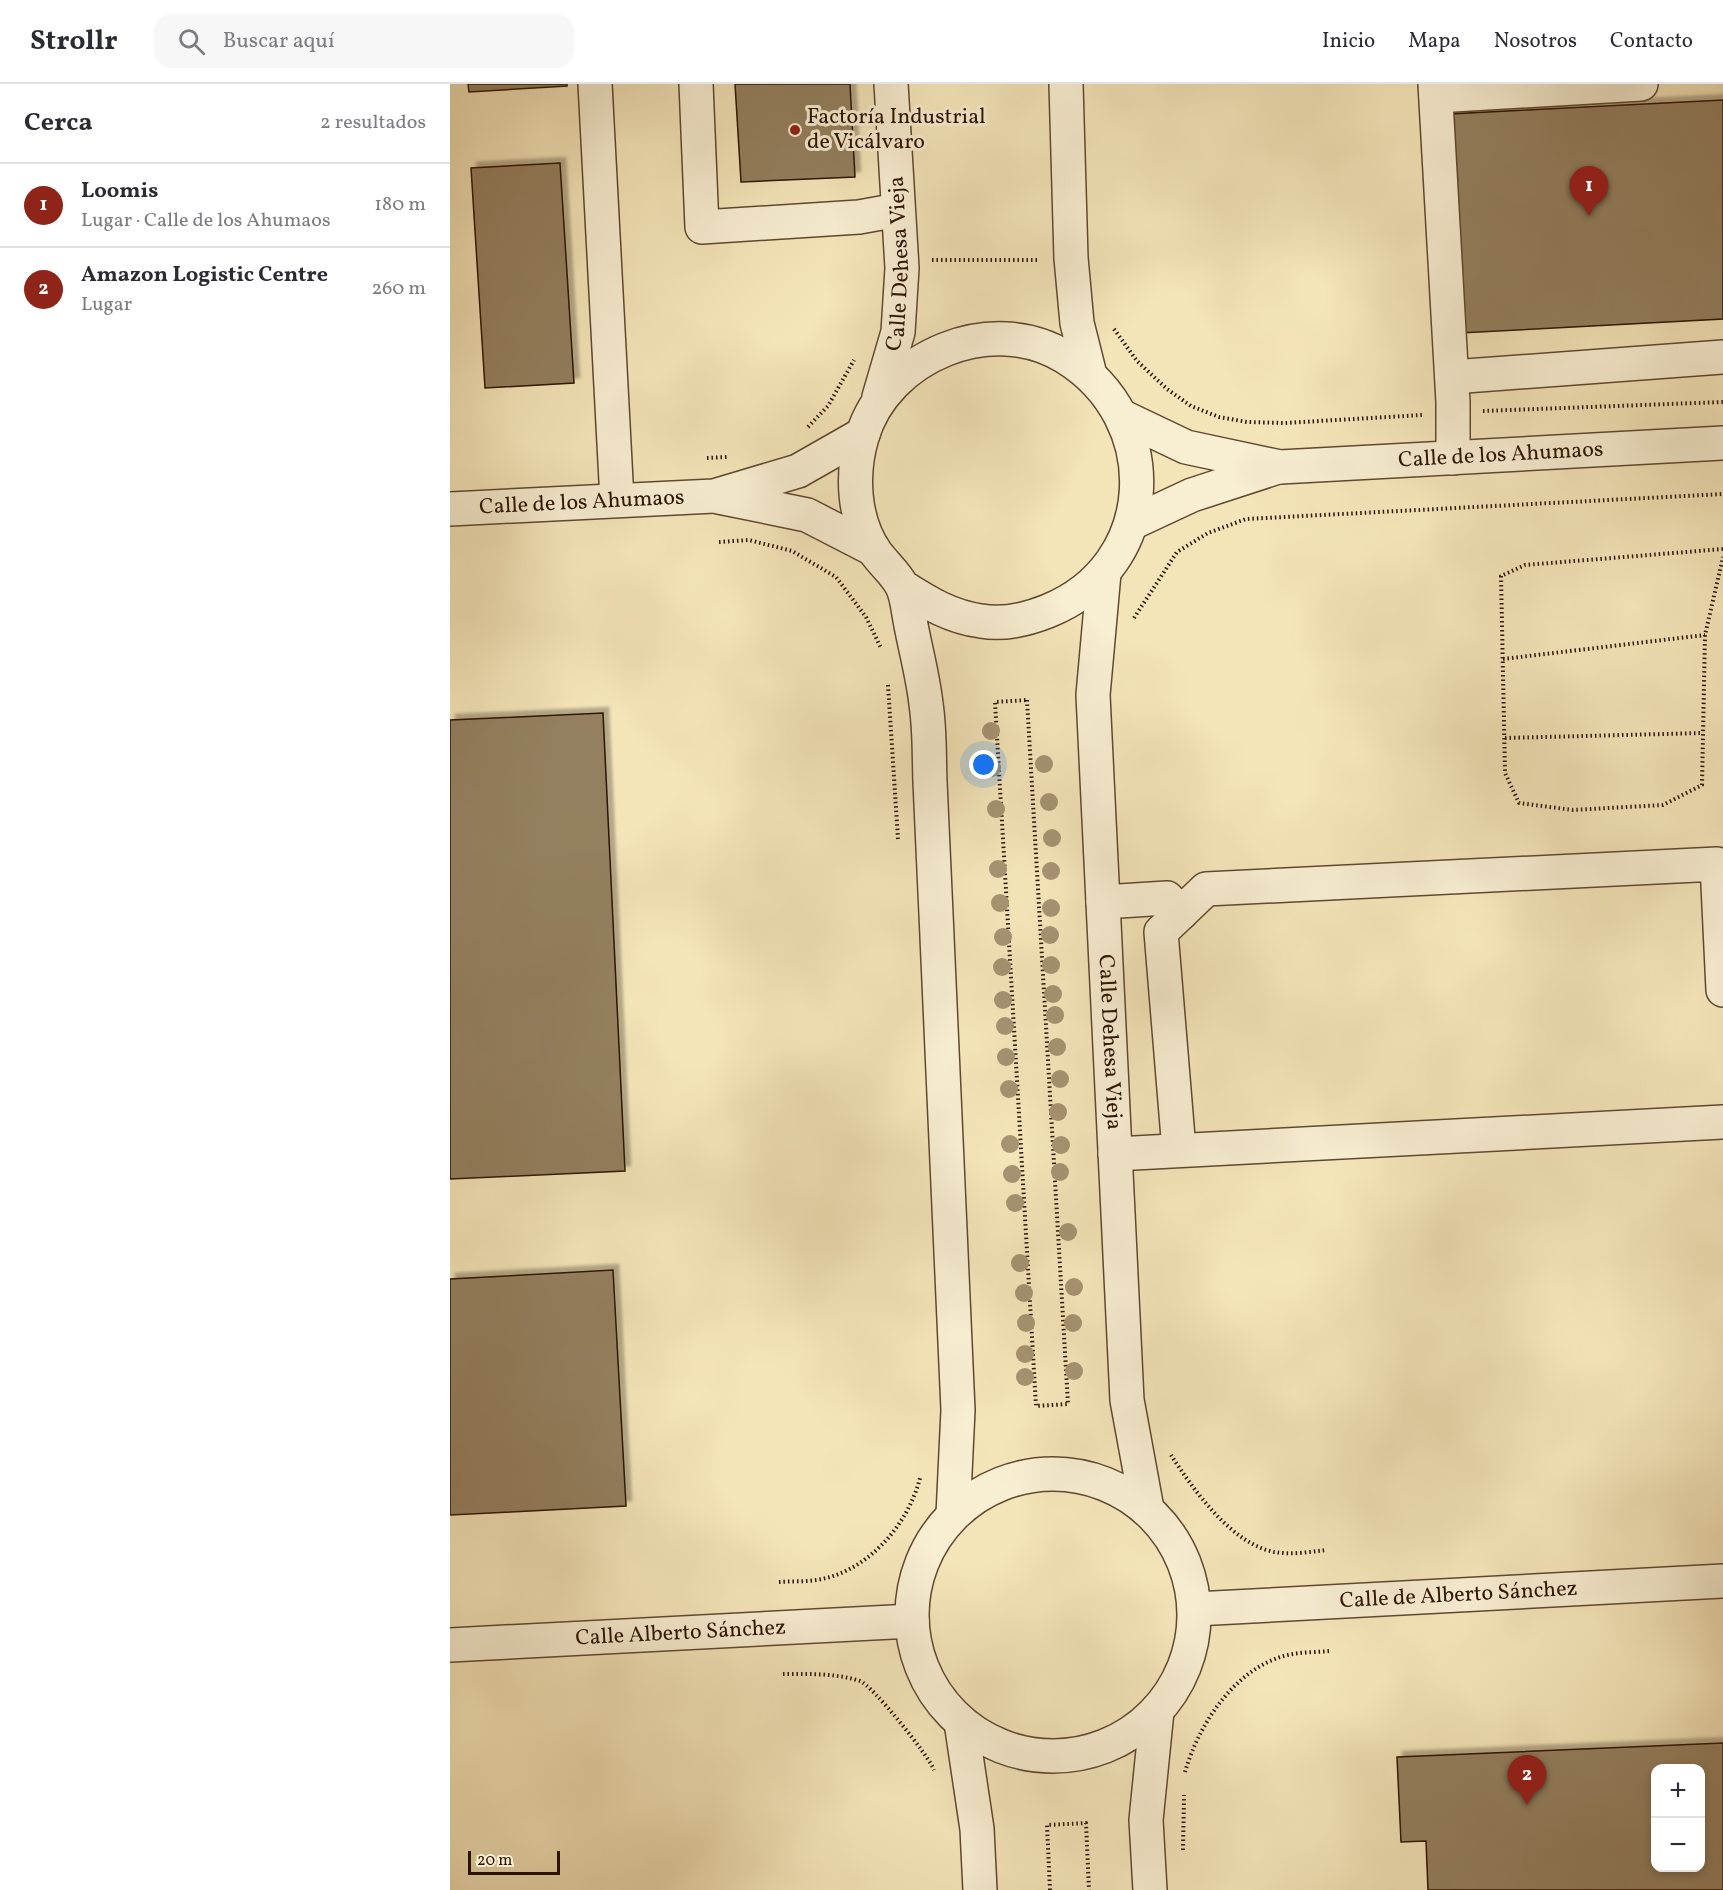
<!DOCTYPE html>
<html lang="es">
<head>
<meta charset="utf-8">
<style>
  :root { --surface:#fff; --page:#f7f7f7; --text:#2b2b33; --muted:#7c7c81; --line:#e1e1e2; --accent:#8f2418 }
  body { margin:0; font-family:Vollkorn,serif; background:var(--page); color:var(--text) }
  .controls { position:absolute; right:18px; bottom:18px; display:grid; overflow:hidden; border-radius:12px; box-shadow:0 3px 9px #0003 }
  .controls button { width:54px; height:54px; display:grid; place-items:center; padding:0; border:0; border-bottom:2px solid var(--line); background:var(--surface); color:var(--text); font:30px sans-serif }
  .scale { position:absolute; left:18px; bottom:15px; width:92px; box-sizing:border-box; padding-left:6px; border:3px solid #2d1302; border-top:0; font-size:16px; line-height:21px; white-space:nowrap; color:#2d1302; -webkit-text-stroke:4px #f8eed2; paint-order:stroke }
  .you { position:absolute; left:534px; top:681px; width:21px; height:21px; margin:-15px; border:4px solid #fff; border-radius:50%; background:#1a73e8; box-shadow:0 0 0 9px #1a73e833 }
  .badge { display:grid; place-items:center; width:39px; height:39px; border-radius:50%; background:var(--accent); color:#fff; font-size:20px; font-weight:700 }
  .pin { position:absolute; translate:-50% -50px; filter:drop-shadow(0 2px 3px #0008) }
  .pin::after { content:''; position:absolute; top:32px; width:21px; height:18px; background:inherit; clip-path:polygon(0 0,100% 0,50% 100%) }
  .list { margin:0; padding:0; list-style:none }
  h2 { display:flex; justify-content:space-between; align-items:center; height:78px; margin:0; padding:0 24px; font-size:26px }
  h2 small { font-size:20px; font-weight:400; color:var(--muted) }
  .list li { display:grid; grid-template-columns:39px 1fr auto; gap:18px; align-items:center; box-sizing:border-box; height:84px; padding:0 24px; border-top:2px solid var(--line) }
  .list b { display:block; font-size:22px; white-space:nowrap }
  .list p { margin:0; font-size:20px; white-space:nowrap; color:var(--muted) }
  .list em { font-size:20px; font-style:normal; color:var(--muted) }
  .icon { flex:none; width:33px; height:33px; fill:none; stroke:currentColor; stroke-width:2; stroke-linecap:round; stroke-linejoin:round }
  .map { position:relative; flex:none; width:1273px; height:1806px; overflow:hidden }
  header { display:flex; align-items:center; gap:36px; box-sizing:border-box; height:84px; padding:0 30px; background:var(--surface); border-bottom:2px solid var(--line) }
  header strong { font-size:28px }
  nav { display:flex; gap:33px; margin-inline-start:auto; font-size:21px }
  .search { width:420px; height:54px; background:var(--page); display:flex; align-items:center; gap:15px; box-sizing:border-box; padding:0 21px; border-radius:18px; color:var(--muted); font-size:22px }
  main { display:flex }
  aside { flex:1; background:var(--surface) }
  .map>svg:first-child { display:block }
  .building { fill:#948061; stroke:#2d1302; stroke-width:1.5; fill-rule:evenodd; filter:url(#shadow) }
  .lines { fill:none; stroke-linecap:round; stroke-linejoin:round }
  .minor-casing { stroke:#5f4830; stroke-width:36 }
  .path { stroke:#2d1302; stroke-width:4; stroke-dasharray:1.5 3; stroke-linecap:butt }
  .minor { stroke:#f8eed2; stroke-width:33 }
  .tree { fill:#a69372 }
  .poi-dot { fill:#8f2418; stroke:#f8eed2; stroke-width:2 }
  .labels { text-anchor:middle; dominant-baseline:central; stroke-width:6; stroke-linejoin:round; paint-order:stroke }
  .poi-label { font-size:22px; fill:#2d1302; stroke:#f8eed2; text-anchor:start }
  .street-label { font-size:22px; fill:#2d1302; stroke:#f8eed2 }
</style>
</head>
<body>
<header>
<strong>Strollr</strong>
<div class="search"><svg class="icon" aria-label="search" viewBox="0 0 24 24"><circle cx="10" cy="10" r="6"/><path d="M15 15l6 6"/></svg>Buscar aquí</div>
<nav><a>Inicio</a><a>Mapa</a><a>Nosotros</a><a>Contacto</a></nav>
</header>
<main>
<aside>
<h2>Cerca<small>2 resultados</small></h2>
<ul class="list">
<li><span class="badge">1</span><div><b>Loomis</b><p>Lugar · Calle de los Ahumaos</p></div><em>180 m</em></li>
<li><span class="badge">2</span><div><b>Amazon Logistic Centre</b><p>Lugar</p></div><em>260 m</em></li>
</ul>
</aside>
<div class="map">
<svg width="1273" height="1806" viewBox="0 0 1273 1806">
  <defs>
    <filter id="shadow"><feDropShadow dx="5.5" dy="-5.5" stdDeviation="1.5" flood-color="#0004"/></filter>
  </defs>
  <rect width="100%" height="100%" fill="#f4e5b9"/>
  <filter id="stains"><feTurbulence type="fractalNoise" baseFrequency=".00333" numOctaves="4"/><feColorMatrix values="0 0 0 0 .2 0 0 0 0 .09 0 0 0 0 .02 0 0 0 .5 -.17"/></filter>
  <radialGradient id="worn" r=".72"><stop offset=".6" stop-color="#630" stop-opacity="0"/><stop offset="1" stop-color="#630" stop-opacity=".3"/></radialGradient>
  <!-- building -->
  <g class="building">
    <path d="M18 0H117V2L19 8Z"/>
    <path d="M285 0H400L405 93 291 98Z"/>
    <path d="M1273 16V235L1010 249 999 30Z"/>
    <path d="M110 79 124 299 35 304 21 84Z"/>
    <path d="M153 629 175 1087 0 1095V636Z"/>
    <path d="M163 1186 176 1422 0 1431V1195Z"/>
    <path d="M1273 1659V1806H978L976 1757 951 1758 947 1673ZM1206 1684H1250V1784H1206Z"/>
  </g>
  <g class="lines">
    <!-- minor casing -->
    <g class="minor-casing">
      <g id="minor">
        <path d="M145 0 167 416"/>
        <path d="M246 0 252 143 409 133 448 126"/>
        <path d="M616 0 621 174 627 239 640 291"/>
        <path d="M985 0 1003 318V374"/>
        <path d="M986 12 1191 0"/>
        <path d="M1002 293 1273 273"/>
        <path id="s1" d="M429 313 448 248 452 184 441 0"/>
        <path id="s2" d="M673 333 736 363 830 383 1273 359"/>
        <path d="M269 413 357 431 423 465"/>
        <path id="s3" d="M0 425 264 412 348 387 413 350"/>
        <path d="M682 439 742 411 828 383"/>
        <path id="s4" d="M654 489 643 611 677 1316 697 1425"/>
        <path d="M453 503C478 519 501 533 531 537 553 541 578 535 598 527 710 482 716 335 615 273 543 228 436 271 412 353 401 390 403 436 426 469 434 480 446 490 452 502 457 512 458 526 460 536 465 564 473 592 476 620 480 646 479 672 480 698 482 749 485 801 487 853 494 1010 501 1168 508 1326L503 1431"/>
        <path d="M653 818 717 814 731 829"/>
        <path d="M729 1066 711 848 756 805 1267 780 1273 906"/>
        <path d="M665 1070 1273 1038"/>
        <circle cx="603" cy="1531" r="141"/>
        <path id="s5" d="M745 1525 1273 1497"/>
        <path id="s6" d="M0 1561 462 1537"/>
        <path d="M511 1638 527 1745 530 1806"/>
        <path d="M700 1806 696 1736 707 1627"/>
      </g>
    </g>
    <!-- path -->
    <g class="path">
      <path d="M482 176H589"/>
      <path d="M664 245 687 277 717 305 741 322 769 333 797 338 835 339 972 331"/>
      <path d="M1033 327 1273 318"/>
      <path d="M358 343 378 322 404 276"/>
      <path d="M257 374 277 373"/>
      <path d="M269 458 299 456 342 467 386 493 416 533 431 564"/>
      <path d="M1273 465 1075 481 1051 492 1055 689 1069 719 1123 726 1213 721 1252 701 1255 551 1273 473"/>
      <path d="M684 534 727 468 758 449 796 435 1273 410"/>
      <path d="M1053 575 1255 551"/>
      <path d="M438 601 448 755"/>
      <path d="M577 616 618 1320 586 1322 545 618Z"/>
      <path d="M1055 654 1253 649"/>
      <path d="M721 1371C743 1405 782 1461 825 1468 841 1471 860 1468 876 1466"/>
      <path d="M329 1498C341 1497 354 1498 366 1496 417 1489 458 1441 470 1394"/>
      <path d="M333 1590C359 1590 385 1589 410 1597 422 1601 479 1672 484 1686"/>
      <path d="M735 1688C749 1639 788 1579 843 1570 855 1568 868 1568 880 1567"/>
      <path d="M733 1766 734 1711"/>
      <path d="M600 1806 597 1741 636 1739 639 1806"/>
    </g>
    <!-- minor -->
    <use href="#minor" class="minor"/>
  </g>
  <!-- trees -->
  <g class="tree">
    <circle cx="541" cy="647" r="9"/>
    <circle cx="594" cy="680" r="9"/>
    <circle cx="542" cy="684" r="9"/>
    <circle cx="599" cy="718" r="9"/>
    <circle cx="546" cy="725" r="9"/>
    <circle cx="602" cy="754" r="9"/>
    <circle cx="548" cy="785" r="9"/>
    <circle cx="601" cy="787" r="9"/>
    <circle cx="550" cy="819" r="9"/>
    <circle cx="601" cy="824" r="9"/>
    <circle cx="600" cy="851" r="9"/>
    <circle cx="553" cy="853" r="9"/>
    <circle cx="601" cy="881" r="9"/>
    <circle cx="552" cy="883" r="9"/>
    <circle cx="603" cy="910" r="9"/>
    <circle cx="553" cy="916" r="9"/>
    <circle cx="605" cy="931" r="9"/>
    <circle cx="555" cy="942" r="9"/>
    <circle cx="607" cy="963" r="9"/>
    <circle cx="556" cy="973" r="9"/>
    <circle cx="610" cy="995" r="9"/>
    <circle cx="559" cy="1005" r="9"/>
    <circle cx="608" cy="1028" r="9"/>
    <circle cx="560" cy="1060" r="9"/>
    <circle cx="611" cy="1061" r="9"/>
    <circle cx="610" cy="1088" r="9"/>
    <circle cx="562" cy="1090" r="9"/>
    <circle cx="565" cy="1119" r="9"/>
    <circle cx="618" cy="1148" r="9"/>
    <circle cx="570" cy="1179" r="9"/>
    <circle cx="624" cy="1203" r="9"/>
    <circle cx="574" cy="1209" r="9"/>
    <circle cx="576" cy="1239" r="9"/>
    <circle cx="623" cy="1239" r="9"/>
    <circle cx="575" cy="1270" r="9"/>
    <circle cx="624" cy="1287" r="9"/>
    <circle cx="575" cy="1293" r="9"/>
  </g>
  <!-- markers -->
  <circle class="poi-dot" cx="345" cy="46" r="6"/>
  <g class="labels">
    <!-- poi labels -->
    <g class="poi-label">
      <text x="357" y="33">Factoría Industrial<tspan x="357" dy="25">de Vicálvaro</tspan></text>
    </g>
    <!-- street labels -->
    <g class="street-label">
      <text stroke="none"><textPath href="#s1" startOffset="136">Calle Dehesa Vieja</textPath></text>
      <text stroke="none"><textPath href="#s2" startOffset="387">Calle de los Ahumaos</textPath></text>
      <text stroke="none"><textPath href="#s3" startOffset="132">Calle de los Ahumaos</textPath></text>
      <text stroke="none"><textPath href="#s4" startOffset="470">Calle Dehesa Vieja</textPath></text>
      <text stroke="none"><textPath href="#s5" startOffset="264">Calle de Alberto Sánchez</textPath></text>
      <text stroke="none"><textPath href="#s6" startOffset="231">Calle Alberto Sánchez</textPath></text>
    </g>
  </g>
  <rect width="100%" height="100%" filter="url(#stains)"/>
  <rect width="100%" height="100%" fill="url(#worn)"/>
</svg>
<div class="controls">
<button>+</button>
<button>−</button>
</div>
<div class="scale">20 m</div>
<div class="you"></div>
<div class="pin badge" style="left:1139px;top:132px">1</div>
<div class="pin badge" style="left:1077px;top:1721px">2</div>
</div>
</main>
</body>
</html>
